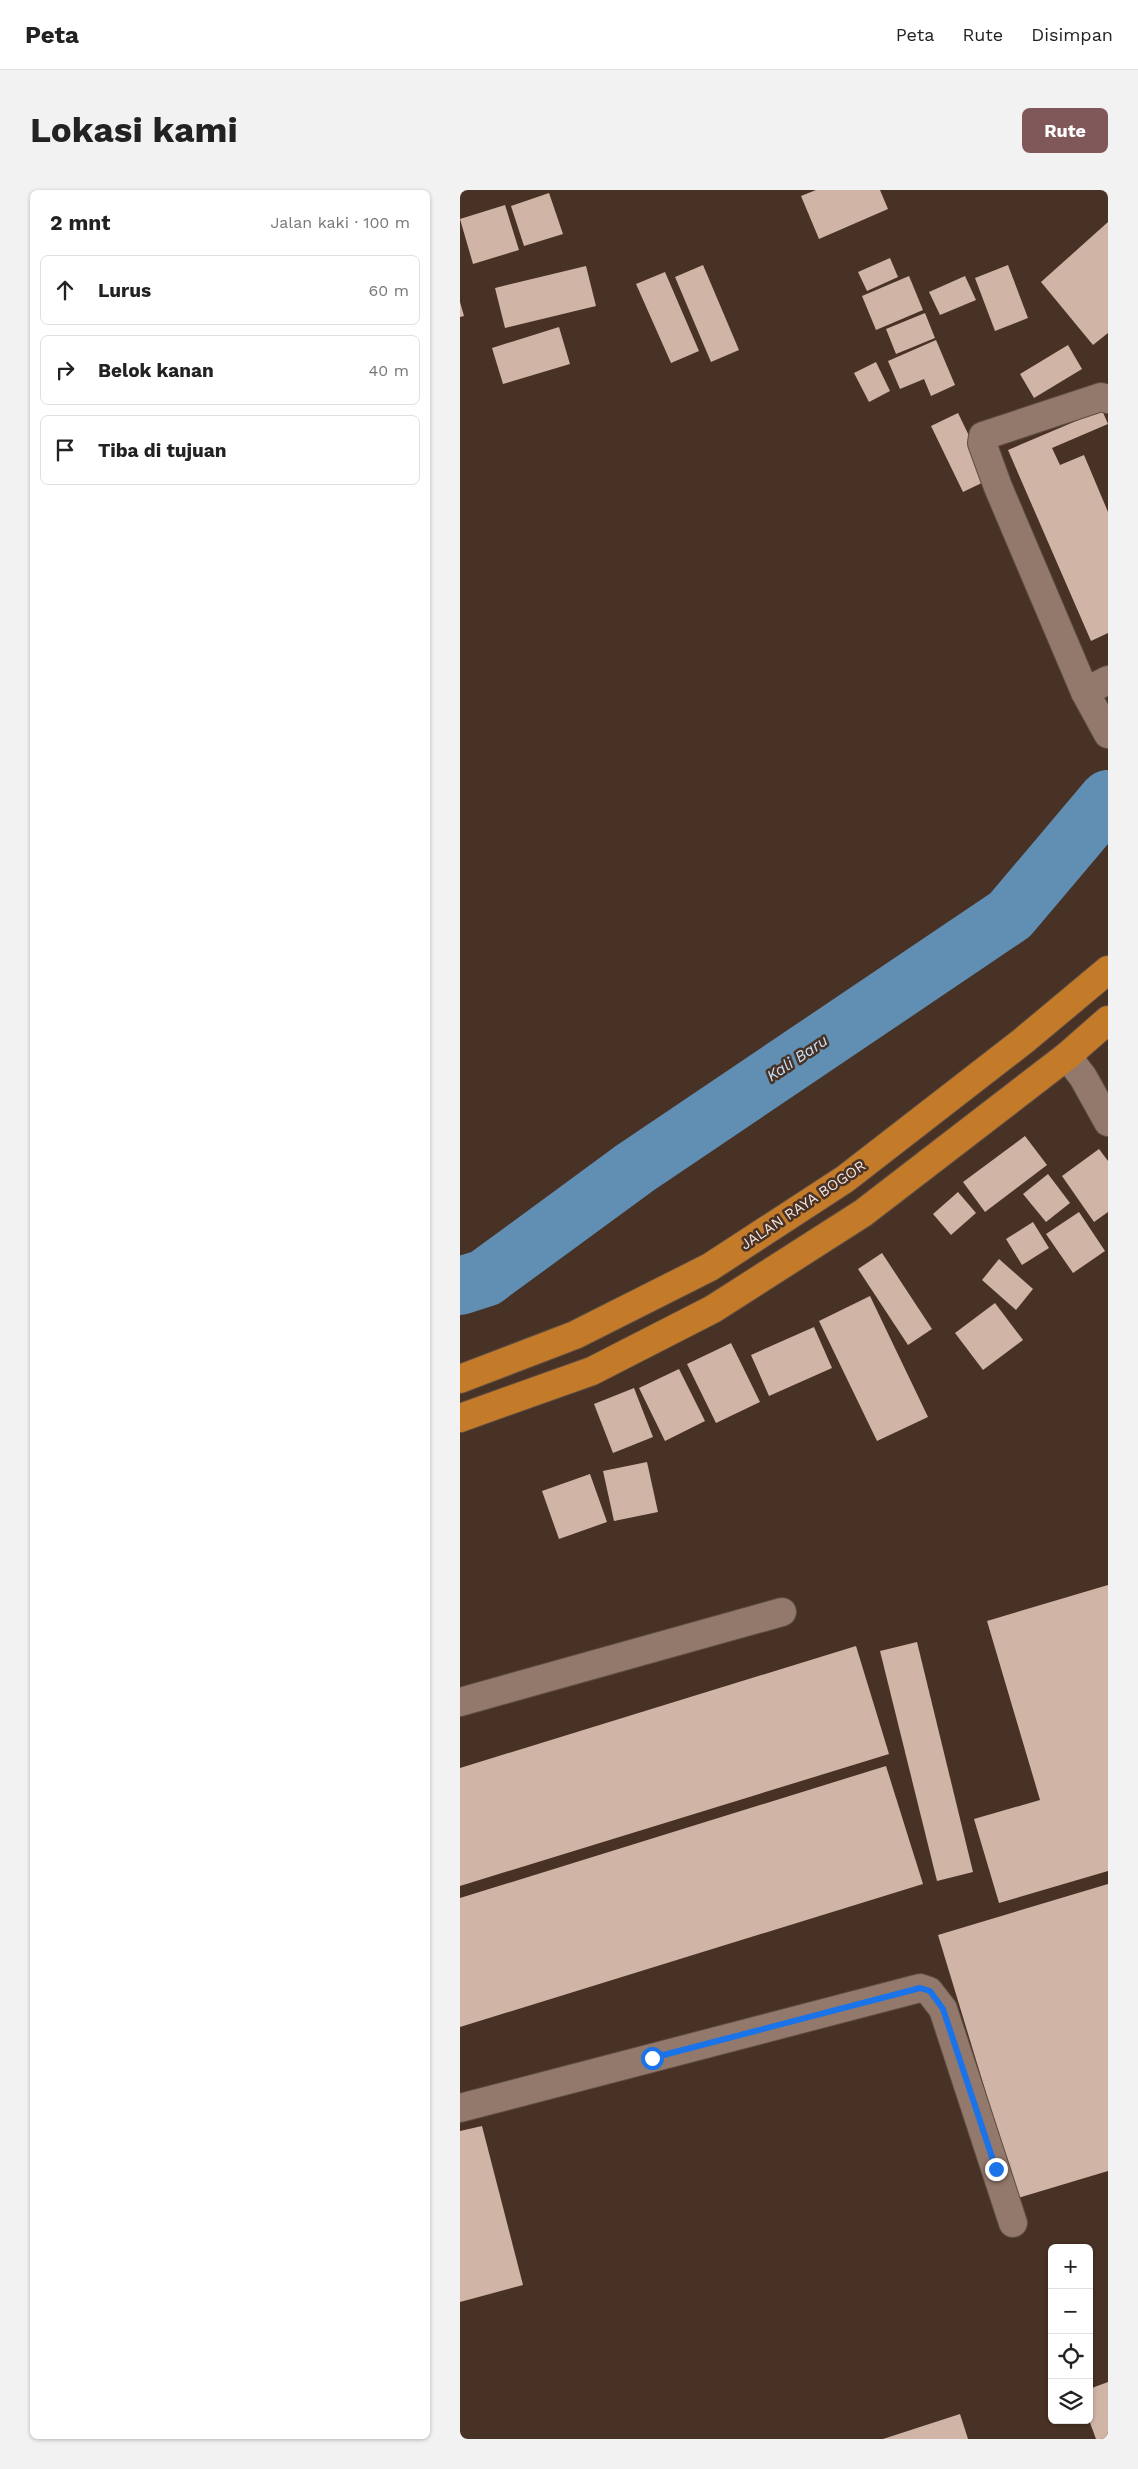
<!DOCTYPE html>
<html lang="id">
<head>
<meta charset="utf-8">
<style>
  :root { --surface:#fff; --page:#f2f2f2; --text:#222; --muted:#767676; --line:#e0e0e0; --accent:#81585a }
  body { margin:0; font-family:"Work Sans",sans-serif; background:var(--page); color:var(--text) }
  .controls { position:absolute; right:15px; bottom:15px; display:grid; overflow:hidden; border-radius:8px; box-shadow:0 1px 4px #0004 }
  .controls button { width:45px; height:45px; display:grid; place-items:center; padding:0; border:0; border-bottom:1px solid var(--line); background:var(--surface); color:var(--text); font:25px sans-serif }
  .stop { position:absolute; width:15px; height:15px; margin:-11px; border:4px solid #1a73e8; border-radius:50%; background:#fff }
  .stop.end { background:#1a73e8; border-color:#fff; box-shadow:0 1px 5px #0008 }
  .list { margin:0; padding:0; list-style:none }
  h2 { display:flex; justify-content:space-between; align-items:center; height:65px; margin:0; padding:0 20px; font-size:21px }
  h2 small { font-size:16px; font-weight:400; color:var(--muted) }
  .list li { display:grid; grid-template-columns:32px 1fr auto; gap:15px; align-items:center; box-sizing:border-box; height:70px; margin:0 10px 10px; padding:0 10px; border:1px solid var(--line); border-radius:8px }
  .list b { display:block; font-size:19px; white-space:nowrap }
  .list em { font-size:16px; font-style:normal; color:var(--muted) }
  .icon { flex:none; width:28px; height:28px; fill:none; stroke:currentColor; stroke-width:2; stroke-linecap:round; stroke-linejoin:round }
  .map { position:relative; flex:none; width:648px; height:2249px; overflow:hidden; border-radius:8px }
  header { display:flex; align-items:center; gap:30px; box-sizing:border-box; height:70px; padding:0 25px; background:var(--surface); border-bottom:1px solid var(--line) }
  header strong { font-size:24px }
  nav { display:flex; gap:28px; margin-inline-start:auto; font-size:18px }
  .intro { display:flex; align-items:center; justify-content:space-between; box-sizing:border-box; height:120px; padding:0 30px }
  h1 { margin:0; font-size:35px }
  .button { padding:12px 22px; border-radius:8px; background:var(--accent); color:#fff; font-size:18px; font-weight:700 }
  main { display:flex; gap:30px; padding:0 30px }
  aside { flex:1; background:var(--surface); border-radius:8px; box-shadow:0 1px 4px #0004 }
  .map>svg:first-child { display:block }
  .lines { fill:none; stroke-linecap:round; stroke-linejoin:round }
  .river { stroke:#608fb3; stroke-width:58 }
  .building { fill:#d0b4a5 }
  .minor-casing { stroke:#604e43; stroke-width:30 }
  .highway-casing { stroke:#604e43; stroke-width:30 }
  .minor { stroke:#93796b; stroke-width:28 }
  .highway { stroke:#c37b29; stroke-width:28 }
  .route { stroke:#1a73e8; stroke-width:6 }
  .labels { text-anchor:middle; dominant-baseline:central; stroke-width:5; stroke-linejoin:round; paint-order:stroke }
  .street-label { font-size:15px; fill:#f3e4dc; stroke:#483125 }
  .water-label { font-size:16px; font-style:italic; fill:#c7e2f8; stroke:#483125 }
</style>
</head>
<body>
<header>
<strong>Peta</strong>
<nav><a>Peta</a><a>Rute</a><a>Disimpan</a></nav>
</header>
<div class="intro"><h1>Lokasi kami</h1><a class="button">Rute</a></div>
<main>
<aside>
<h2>2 mnt<small>Jalan kaki · 100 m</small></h2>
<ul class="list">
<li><svg class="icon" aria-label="ahead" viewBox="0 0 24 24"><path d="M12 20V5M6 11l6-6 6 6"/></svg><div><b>Lurus</b></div><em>60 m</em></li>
<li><svg class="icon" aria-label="right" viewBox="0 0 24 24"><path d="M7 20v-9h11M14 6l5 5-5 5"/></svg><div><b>Belok kanan</b></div><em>40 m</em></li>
<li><svg class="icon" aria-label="arrive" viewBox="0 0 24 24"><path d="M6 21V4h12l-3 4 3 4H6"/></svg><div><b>Tiba di tujuan</b></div></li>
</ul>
</aside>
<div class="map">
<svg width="648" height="2249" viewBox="0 0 648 2249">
  <rect width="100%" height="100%" fill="#483125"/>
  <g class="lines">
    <!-- river -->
    <path class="river" d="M0 1096 25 1088 175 978 550 725 648 609"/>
  </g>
  <!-- building -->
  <g class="building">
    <path d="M356 0H420L428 19 359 49 341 6Z"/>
    <path d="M89 3 103 44 64 56 51 16Z"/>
    <path d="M45 15 59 60 13 74 0 29Z"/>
    <path d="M648 32V143L633 155 581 92Z"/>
    <path d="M430 68 438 87 407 101 398 82Z"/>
    <path d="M243 75 279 160 251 172 215 87Z"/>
    <path d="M548 75 568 128 535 141 515 88Z"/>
    <path d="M126 76 136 116 45 138 35 98Z"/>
    <path d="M205 82 239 161 211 173 176 94Z"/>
    <path d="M449 86 463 120 416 140 402 106Z"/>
    <path d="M505 86 516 110 480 125 469 102Z"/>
    <path d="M0 112 4 126 0 127Z"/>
    <path d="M465 123 475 148 436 164 426 139Z"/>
    <path d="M99 137 110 174 43 194 32 158Z"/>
    <path d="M476 150 495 195 471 206 464 189 440 199 428 171Z"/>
    <path d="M608 155 622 179 574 208 560 184Z"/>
    <path d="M416 172 430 201 409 212 394 183Z"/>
    <path d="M642 220 648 234 592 258 600 275 624 265 648 322V443L631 451 548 260Z"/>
    <path d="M498 223 530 289 503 302 471 236Z"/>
    <path d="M565 946 587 975 525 1022 503 992Z"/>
    <path d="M639 959 648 971V1022L634 1032 602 986Z"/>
    <path d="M588 984 610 1013 586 1032 563 1004Z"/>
    <path d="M498 1002 516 1023 491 1045 473 1024Z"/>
    <path d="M619 1022 645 1061 613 1083 586 1044Z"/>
    <path d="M573 1032 589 1058 562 1075 546 1049Z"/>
    <path d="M422 1063 472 1139 448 1155 398 1079Z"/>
    <path d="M539 1069 573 1099 556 1120 522 1090Z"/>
    <path d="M410 1106 468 1227 417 1251 359 1131Z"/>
    <path d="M535 1113 563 1150 523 1180 495 1143Z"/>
    <path d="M354 1137 372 1178 309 1206 291 1165Z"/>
    <path d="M271 1153 300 1212 256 1233 227 1174Z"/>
    <path d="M219 1179 245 1231 205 1251 179 1198Z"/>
    <path d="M174 1198 193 1247 153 1263 134 1214Z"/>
    <path d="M187 1272 198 1322 154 1331 143 1281Z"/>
    <path d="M130 1284 147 1332 99 1349 82 1301Z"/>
    <path d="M648 1395V1681L539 1713 514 1629 580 1610 527 1431Z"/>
    <path d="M457 1452 513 1682 477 1691 420 1461Z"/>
    <path d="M396 1456 429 1564 0 1696V1578Z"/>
    <path d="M426 1576 463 1694 0 1837V1708Z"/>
    <path d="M648 1694V1981L558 2008 478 1745Z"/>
    <path d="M22 1936 63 2095 0 2112V1941Z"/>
    <path d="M648 2192V2249H636L629 2230V2199Z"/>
    <path d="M500 2224 508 2249H423Z"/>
  </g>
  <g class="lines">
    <!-- minor casing -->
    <g class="minor-casing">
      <g id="minor">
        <path d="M648 209 641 207 523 246 522 253 538 297 625 502 648 544"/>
        <path d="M625 502 648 490"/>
        <path d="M607 866 623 887 648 932"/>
        <path d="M0 1512 322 1422"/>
        <path d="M0 1918 460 1798 469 1801 483 1819 553 2033"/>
      </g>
    </g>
    <!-- highway casing -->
    <g class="highway-casing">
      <g id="highway">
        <path d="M0 1189 115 1145 250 1077 385 989 563 851 648 780"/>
        <path d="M0 1228 132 1181 253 1119 403 1023 607 866 648 830"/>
      </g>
    </g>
    <!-- minor -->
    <use href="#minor" class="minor"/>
    <!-- highway -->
    <use href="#highway" class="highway"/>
  </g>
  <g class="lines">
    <!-- route -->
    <path class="route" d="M192 1868 460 1798 470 1801 483 1819 536 1979"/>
  </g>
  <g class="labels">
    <!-- street labels -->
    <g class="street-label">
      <text transform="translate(343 1015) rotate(-34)">JALAN RAYA BOGOR</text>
    </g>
    <!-- water labels -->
    <g class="water-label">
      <text transform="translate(337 868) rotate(-34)">Kali Baru</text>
    </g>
  </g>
</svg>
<div class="controls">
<button>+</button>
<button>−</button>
<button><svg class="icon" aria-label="locate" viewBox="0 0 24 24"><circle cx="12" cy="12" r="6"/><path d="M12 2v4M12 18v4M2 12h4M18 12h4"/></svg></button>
<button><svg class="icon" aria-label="layers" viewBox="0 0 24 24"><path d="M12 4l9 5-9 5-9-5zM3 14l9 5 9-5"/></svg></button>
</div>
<div class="stop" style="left:192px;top:1868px"></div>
<div class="stop end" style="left:536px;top:1979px"></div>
</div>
</main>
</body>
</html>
